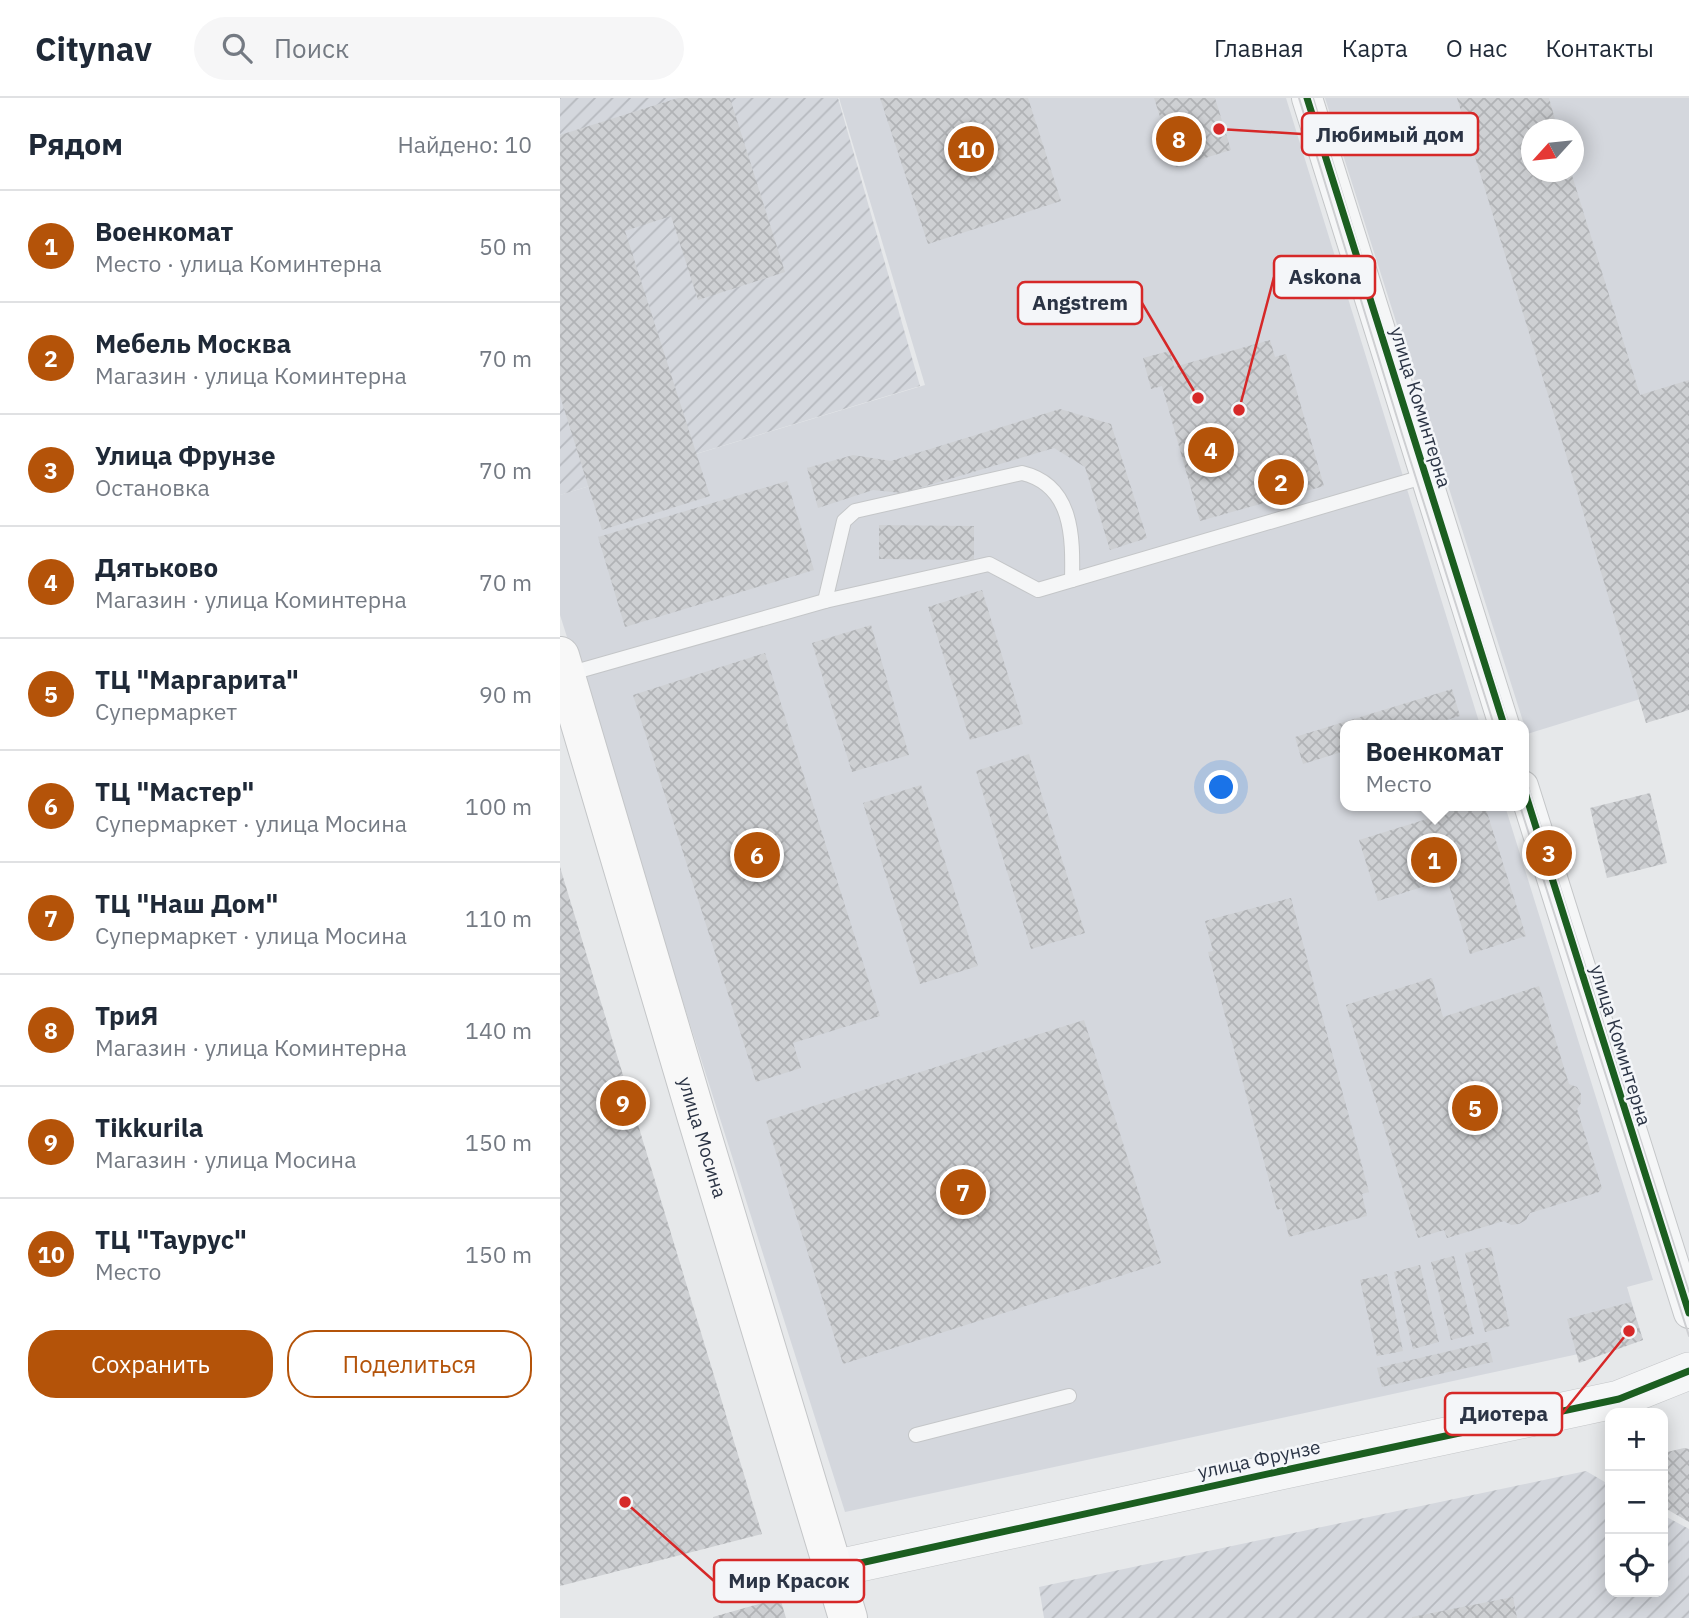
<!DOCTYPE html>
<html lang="ru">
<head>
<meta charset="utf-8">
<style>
  :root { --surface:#fff; --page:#f6f6f7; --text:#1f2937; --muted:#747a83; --line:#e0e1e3; --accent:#b45309 }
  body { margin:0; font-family:"IBM Plex Sans",sans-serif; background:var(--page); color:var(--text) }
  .controls { position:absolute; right:21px; bottom:21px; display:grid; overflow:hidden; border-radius:14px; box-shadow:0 4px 18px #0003 }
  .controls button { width:63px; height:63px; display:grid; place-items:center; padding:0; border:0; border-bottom:2px solid var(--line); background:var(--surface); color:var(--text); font:35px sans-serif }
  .compass { position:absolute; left:961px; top:21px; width:63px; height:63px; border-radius:50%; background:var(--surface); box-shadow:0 4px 18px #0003; rotate:243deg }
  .you { position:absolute; left:662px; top:690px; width:24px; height:24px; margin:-18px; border:5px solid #fff; border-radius:50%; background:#1a73e8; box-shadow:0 0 0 10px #1a73e833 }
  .badge { display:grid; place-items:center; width:46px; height:46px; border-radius:50%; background:var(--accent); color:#fff; font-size:23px; font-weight:700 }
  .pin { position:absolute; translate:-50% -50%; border:4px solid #fff; box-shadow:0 2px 7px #0006 }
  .popup { position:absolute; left:780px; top:622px; width:189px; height:91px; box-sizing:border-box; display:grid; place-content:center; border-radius:14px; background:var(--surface); filter:drop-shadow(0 2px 5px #0005); font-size:23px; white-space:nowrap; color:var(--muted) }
  .popup b { font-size:26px; color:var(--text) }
  .popup::after { content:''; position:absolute; left:50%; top:100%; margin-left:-14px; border:14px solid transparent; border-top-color:var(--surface) }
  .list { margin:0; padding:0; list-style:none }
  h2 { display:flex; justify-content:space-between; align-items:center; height:91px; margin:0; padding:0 28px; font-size:30px }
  h2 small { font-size:23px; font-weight:400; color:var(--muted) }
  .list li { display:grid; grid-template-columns:46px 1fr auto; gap:21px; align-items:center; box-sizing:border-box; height:112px; padding:0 28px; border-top:2px solid var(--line) }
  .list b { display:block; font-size:26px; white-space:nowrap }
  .list p { margin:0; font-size:23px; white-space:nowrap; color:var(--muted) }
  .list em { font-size:23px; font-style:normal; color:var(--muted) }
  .actions { display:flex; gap:14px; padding:21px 28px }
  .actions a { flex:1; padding:16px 0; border:2px solid var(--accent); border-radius:28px; text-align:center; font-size:24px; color:var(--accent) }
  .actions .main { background:var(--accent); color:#fff }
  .icon { flex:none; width:38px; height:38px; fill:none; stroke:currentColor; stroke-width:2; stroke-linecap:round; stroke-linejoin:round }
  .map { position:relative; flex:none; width:1129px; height:1520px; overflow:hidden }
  header { display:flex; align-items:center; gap:42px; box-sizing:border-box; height:98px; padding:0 35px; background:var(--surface); border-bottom:2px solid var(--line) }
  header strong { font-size:33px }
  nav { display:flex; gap:38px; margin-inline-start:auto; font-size:24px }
  .search { width:490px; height:63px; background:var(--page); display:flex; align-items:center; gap:18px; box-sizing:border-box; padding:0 24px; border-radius:38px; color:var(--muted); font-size:26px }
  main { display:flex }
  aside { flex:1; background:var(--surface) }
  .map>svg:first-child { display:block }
  .built { fill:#d4d7dd; fill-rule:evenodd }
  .industrial { fill:url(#industrial-furrows) }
  .building { fill:url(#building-cross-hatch) }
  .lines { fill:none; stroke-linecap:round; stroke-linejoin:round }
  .service-casing { stroke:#c4c6c8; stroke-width:16 }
  .minor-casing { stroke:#c4c6c8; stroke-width:32 }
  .tertiary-casing { stroke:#c4c6c8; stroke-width:38 }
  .secondary-casing { stroke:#c4c6c8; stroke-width:40 }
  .service { stroke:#f5f6f7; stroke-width:14 }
  .minor { stroke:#f5f6f7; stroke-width:30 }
  .tertiary { stroke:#f5f6f7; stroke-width:37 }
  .secondary { stroke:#f8f8f8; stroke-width:38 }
  .tram { stroke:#cecfd2; stroke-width:2 }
  .cycleway-casing { stroke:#f4f6f9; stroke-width:11 }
  .cycleway { stroke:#1b5e20; stroke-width:7 }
  .labels { text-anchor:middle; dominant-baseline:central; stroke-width:5; stroke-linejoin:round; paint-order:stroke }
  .street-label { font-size:19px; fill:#2b3445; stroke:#f4f6f9 }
  .leader { fill:none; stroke:#d62828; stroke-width:2.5 }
  .callout-dot { fill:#d62828; stroke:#f4f6f9; stroke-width:2.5 }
  .callout { fill:#f4f6f9; stroke:#d62828; stroke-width:2.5 }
  .callout-label { font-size:21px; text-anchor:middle; font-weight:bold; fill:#2b3445 }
</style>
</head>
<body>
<header>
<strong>Citynav</strong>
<div class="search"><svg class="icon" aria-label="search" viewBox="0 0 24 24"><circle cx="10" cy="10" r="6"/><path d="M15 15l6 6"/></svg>Поиск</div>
<nav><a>Главная</a><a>Карта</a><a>О нас</a><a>Контакты</a></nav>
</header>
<main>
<aside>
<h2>Рядом<small>Найдено: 10</small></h2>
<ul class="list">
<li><span class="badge">1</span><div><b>Военкомат</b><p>Место · улица Коминтерна</p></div><em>50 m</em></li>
<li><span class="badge">2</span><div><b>Мебель Москва</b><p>Магазин · улица Коминтерна</p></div><em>70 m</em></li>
<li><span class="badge">3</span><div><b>Улица Фрунзе</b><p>Остановка</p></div><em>70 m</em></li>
<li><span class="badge">4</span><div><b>Дятьково</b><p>Магазин · улица Коминтерна</p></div><em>70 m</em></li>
<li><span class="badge">5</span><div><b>ТЦ &quot;Маргарита&quot;</b><p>Супермаркет</p></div><em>90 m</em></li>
<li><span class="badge">6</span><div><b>ТЦ &quot;Мастер&quot;</b><p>Супермаркет · улица Мосина</p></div><em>100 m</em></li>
<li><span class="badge">7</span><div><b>ТЦ &quot;Наш Дом&quot;</b><p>Супермаркет · улица Мосина</p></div><em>110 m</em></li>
<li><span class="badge">8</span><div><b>ТриЯ</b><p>Магазин · улица Коминтерна</p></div><em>140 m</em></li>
<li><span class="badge">9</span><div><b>Tikkurila</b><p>Магазин · улица Мосина</p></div><em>150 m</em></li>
<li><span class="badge">10</span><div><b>ТЦ &quot;Таурус&quot;</b><p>Место</p></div><em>150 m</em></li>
</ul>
<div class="actions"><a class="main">Сохранить</a><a>Поделиться</a></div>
</aside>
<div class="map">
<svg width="1129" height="1520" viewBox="0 0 1129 1520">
  <defs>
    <pattern id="industrial-furrows" width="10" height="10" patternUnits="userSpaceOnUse" patternTransform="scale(1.75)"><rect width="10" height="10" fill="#d4d7dd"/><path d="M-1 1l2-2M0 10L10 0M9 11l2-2" fill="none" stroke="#b6b9bf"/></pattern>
    <pattern id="building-cross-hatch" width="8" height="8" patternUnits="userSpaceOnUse" patternTransform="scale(1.75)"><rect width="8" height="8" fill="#ced0d3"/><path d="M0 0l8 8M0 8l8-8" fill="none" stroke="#b1b3b6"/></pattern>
  </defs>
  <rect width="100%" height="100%" fill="#e6e8ea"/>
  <!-- built -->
  <g class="built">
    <path d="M279 0H726L920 627H785V708H945L1093 1182 1067 1189 1083 1242 285 1414 0 517V397L365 287Z"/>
    <path d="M765 0H1129V586L967 636ZM972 32H1014V74H972Z"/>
  </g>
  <!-- industrial -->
  <g class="industrial">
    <path d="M0 0H278L360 288 0 397Z"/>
    <path d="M1026 1373 1050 1387V1494H1103V1417L1129 1431V1520H484L479 1489Z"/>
  </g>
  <!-- building -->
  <g class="building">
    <path d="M118 0H170L225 174 138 202 111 118 65 133 150 398 42 432 0 298V37Z"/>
    <path d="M320 0H468L501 103 368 146Z"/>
    <path d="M594 0H655L671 52 616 69Z"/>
    <path d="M897 0H989L998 32H972V74H1011L1080 297 1129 282V612L1086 625 996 323Z"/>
    <path d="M710 242 715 259 726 256 764 388 640 423 602 288 591 291 583 260 610 253 614 269Z"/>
    <path d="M500 311 551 326 587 440 550 452 525 369 494 350 342 395 313 392 258 410 247 370 293 357 331 363Z"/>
    <path d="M227 383 254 472 65 529 38 439Z"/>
    <path d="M319 427 414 428V462L319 461Z"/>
    <path d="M422 492 463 626 410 642 368 509Z"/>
    <path d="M311 527 349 657 292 674 252 545Z"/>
    <path d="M205 555 320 918 233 945 241 970 196 984 73 597Z"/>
    <path d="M892 591 900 618 869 627H785V653L743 666 735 639Z"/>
    <path d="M469 656 525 835 471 851 416 673Z"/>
    <path d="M361 687 418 868 360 886 303 705Z"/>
    <path d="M1090 695 1107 765 1047 780 1030 710Z"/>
    <path d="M909 708H925L966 838 910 856 887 781 818 803 799 742Z"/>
    <path d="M0 769 202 1436 0 1488Z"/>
    <path d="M731 800 809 1094 802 1096 807 1118 729 1139 722 1110 717 1112 648 854 653 853 645 823Z"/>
    <path d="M872 880 883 919 979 888 1009 986 1017 989 1021 996V1005L1017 1011 1042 1090 1039 1094 970 1115 966 1122 959 1126 951 1127 944 1123 887 1140 884 1132 858 1140 786 907Z"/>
    <path d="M524 922 601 1165 283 1266 206 1023Z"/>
    <path d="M931 1149 950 1228 925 1234 905 1155Z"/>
    <path d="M894 1158 914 1236 891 1242 871 1164Z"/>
    <path d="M860 1167 879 1244 853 1251 834 1174Z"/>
    <path d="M827 1176 843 1253 817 1258 800 1182Z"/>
    <path d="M1071 1204 1083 1242 1019 1265 1007 1221Z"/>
    <path d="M928 1244 933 1264 822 1289 817 1270Z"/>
    <path d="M1124 1350 1129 1351V1424L1103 1409V1355Z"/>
    <path d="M953 1499 957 1520H852V1519Z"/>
    <path d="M220 1500 226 1520H153V1519Z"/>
  </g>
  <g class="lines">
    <!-- service casing -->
    <g class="service-casing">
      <g id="service">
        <path d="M265 503 284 423 295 413 462 375C513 387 513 439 512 482"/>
        <path d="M8 576 265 503 429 466 478 492 866 378"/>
        <path d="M356 1337 509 1298"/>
      </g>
    </g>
    <!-- minor casing -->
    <g class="minor-casing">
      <g id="minor">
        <path d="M747 0 944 627"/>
        <path d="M963 688 1129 1215"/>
      </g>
    </g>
    <!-- tertiary casing -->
    <g class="tertiary-casing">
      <path id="tertiary" d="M273 1471 721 1373 1059 1301 1129 1273"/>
    </g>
    <!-- secondary casing -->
    <g class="secondary-casing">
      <g id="secondary">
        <path id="s1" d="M0 558 136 1017 288 1520"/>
      </g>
    </g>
    <!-- service -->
    <use href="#service" class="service"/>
    <!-- minor -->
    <use href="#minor" class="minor"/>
    <!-- tertiary -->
    <use href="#tertiary" class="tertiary"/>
    <!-- secondary -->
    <use href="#secondary" class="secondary"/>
    <!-- tram -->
    <g class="tram">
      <path d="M739 0 842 336 934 627"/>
      <path d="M753 0 855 333 949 627"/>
      <path d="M963 673 1129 1194"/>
      <path d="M960 708 1129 1238"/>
    </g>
    <!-- cycleway casing -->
    <g class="cycleway-casing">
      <g id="cycleway">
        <path d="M747 0 944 627"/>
        <path d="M963 688 1129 1215"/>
        <path d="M273 1471 721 1373 1059 1301 1129 1273"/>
      </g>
    </g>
    <!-- cycleway -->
    <use href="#cycleway" class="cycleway"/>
  </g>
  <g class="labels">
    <!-- street labels -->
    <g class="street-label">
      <text transform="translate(861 309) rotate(73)">улица Коминтерна</text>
      <text transform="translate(1061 947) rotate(73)">улица Коминтерна</text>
      <text stroke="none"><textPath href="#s1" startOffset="502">улица Мосина</textPath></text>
      <text transform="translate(699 1361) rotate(-12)">улица Фрунзе</text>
    </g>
  </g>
  <!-- callouts -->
  <path class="leader" d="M659 31L742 36M679 312L714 179M638 300L582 205M1069 1233L1002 1316M65 1404L154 1483"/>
  <g class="callout-dot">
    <circle cx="659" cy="31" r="7"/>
    <circle cx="679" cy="312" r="7"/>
    <circle cx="638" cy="300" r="7"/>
    <circle cx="1069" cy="1233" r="7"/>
    <circle cx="65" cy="1404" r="7"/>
  </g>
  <g class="callout">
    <rect x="742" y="15" width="176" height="42" rx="7"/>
    <rect x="714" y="158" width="101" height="42" rx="7"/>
    <rect x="458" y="184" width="124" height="42" rx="7"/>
    <rect x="885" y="1295" width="117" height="42" rx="7"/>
    <rect x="154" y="1462" width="150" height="42" rx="7"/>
  </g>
  <g class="callout-label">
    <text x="830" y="44">Любимый дом</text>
    <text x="765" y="186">Askona</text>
    <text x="520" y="212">Angstrem</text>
    <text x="944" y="1323">Диотера</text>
    <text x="229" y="1490">Мир Красок</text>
  </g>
</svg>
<div class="controls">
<button>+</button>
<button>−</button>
<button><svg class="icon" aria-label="locate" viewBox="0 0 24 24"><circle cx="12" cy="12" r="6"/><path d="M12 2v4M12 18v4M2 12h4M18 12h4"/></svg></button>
</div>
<svg class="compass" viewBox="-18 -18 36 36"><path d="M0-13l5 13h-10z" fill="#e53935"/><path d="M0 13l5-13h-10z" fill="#747a83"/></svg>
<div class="you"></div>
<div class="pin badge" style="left:874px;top:762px">1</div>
<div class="popup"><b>Военкомат</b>Место</div>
<div class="pin badge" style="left:721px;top:384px">2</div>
<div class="pin badge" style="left:989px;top:755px">3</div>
<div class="pin badge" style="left:651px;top:352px">4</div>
<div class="pin badge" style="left:915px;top:1010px">5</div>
<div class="pin badge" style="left:197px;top:757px">6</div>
<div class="pin badge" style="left:403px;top:1094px">7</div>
<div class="pin badge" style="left:619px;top:41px">8</div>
<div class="pin badge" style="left:63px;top:1005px">9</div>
<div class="pin badge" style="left:411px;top:51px">10</div>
</div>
</main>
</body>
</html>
